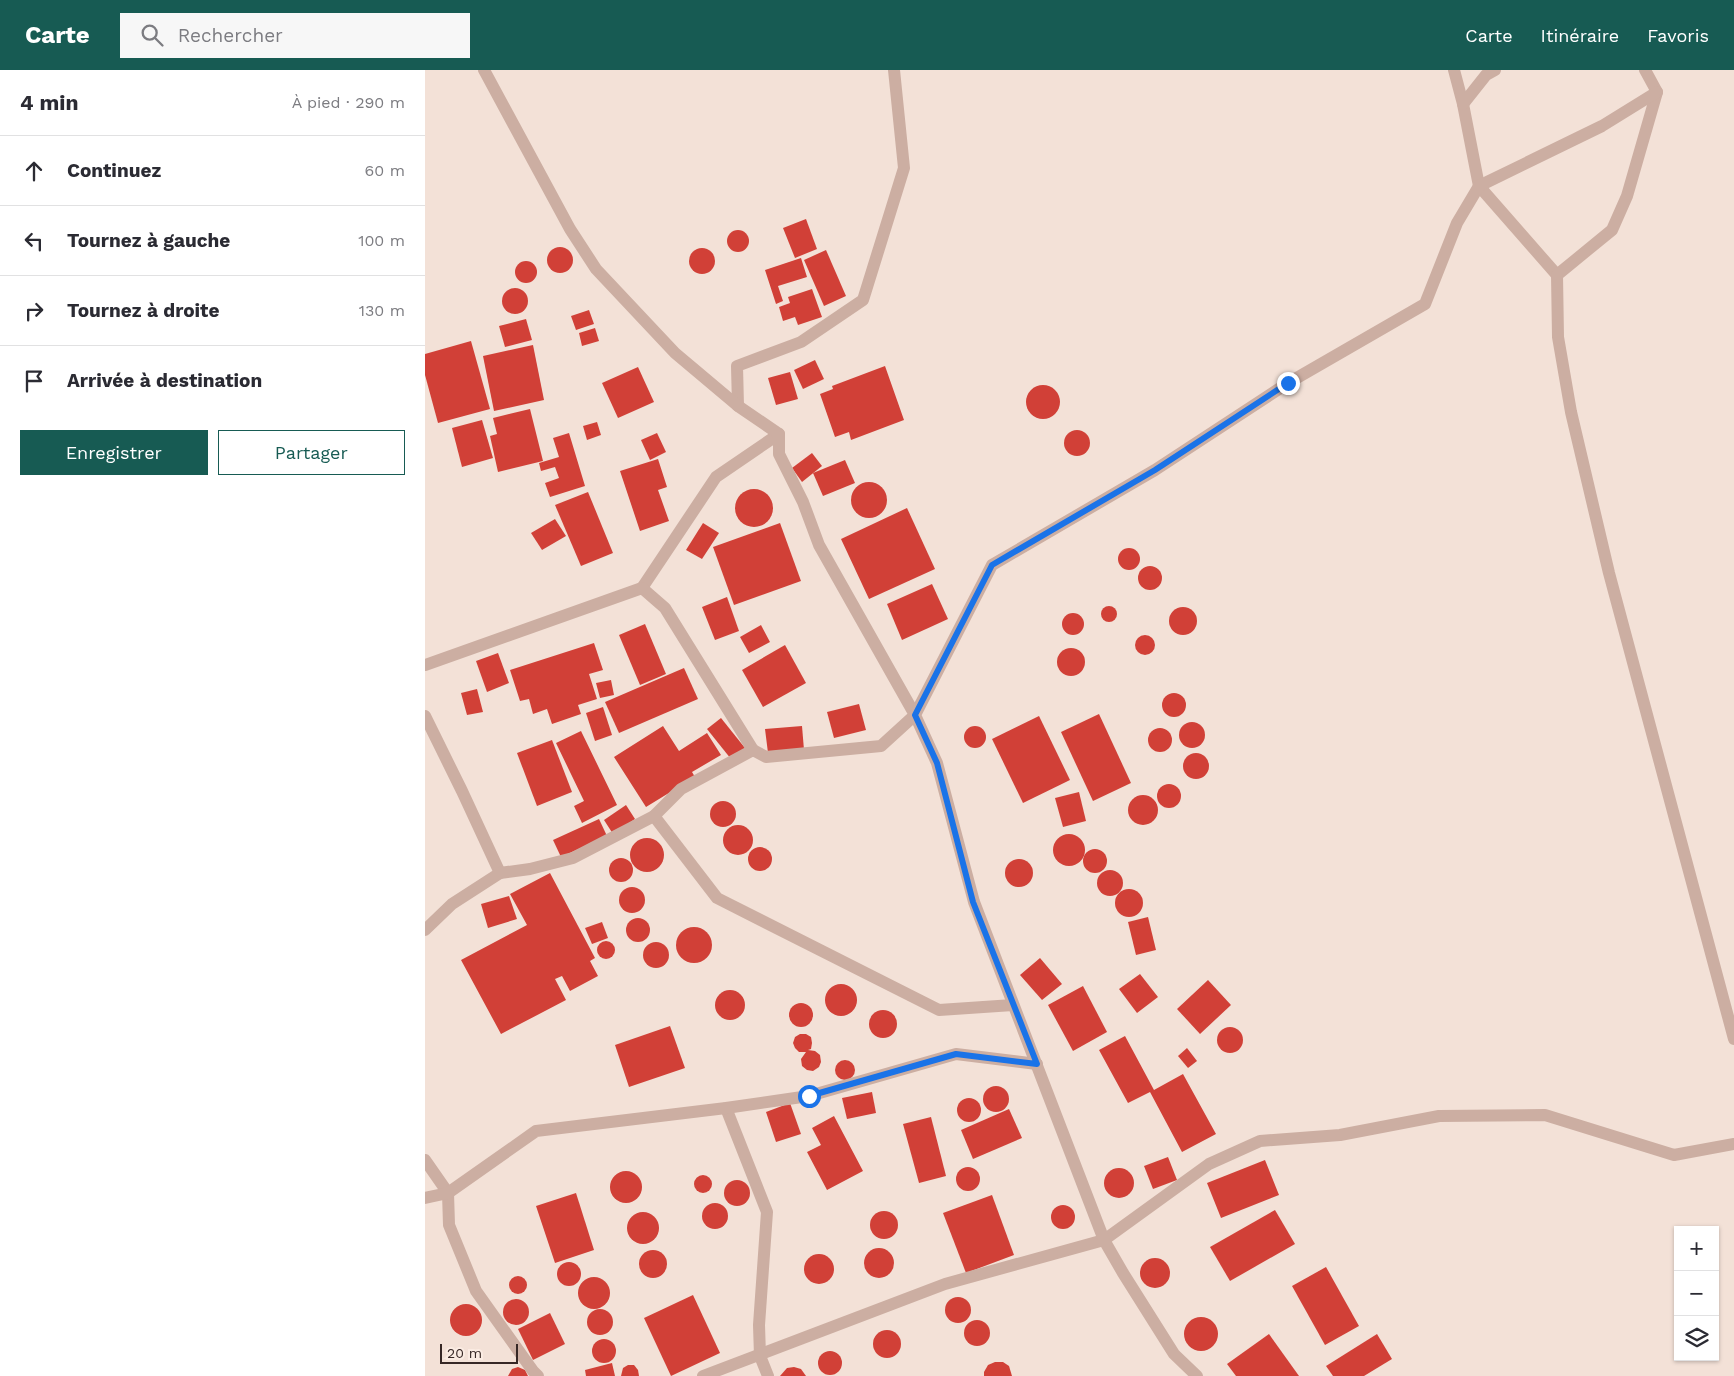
<!DOCTYPE html>
<html lang="fr">
<head>
<meta charset="utf-8">
<style>
  :root { --surface:#fff; --page:#f7f7f7; --text:#2b2b33; --muted:#7c7c81; --line:#e1e1e2; --accent:#175b53 }
  body { margin:0; font-family:"Work Sans",sans-serif; background:var(--page); color:var(--text) }
  .controls { position:absolute; right:15px; bottom:15px; display:grid; overflow:hidden; border-radius:0px; box-shadow:0 1px 4px #0004 }
  .controls button { width:45px; height:45px; display:grid; place-items:center; padding:0; border:0; border-bottom:1px solid var(--line); background:var(--surface); color:var(--text); font:25px sans-serif }
  .scale { position:absolute; left:15px; bottom:12px; width:78px; box-sizing:border-box; padding-left:5px; border:2px solid #362725; border-top:0; font-size:14px; line-height:18px; white-space:nowrap; color:#362725; -webkit-text-stroke:4px #fbece3; paint-order:stroke }
  .stop { position:absolute; width:15px; height:15px; margin:-11px; border:4px solid #1a73e8; border-radius:50%; background:#fff }
  .stop.end { background:#1a73e8; border-color:#fff; box-shadow:0 1px 5px #0008 }
  .list { margin:0; padding:0; list-style:none }
  h2 { display:flex; justify-content:space-between; align-items:center; height:65px; margin:0; padding:0 20px; font-size:21px }
  h2 small { font-size:16px; font-weight:400; color:var(--muted) }
  .list li { display:grid; grid-template-columns:32px 1fr auto; gap:15px; align-items:center; box-sizing:border-box; height:70px; padding:0 20px; border-top:1px solid var(--line) }
  .list b { display:block; font-size:19px; white-space:nowrap }
  .list em { font-size:16px; font-style:normal; color:var(--muted) }
  .actions { display:flex; gap:10px; padding:15px 20px }
  .actions a { flex:1; padding:11px 0; border:1px solid var(--accent); border-radius:0px; text-align:center; font-size:18px; color:var(--accent) }
  .actions .main { background:var(--accent); color:#fff }
  .icon { flex:none; width:28px; height:28px; fill:none; stroke:currentColor; stroke-width:2; stroke-linecap:round; stroke-linejoin:round }
  .map { position:relative; flex:none; width:1309px; height:1306px; overflow:hidden }
  header { display:flex; align-items:center; gap:30px; box-sizing:border-box; height:70px; padding:0 25px; background:var(--accent); color:#fff }
  header strong { font-size:24px }
  nav { display:flex; gap:28px; margin-inline-start:auto; font-size:18px }
  .search { width:350px; height:45px; background:var(--page); display:flex; align-items:center; gap:12px; box-sizing:border-box; padding:0 18px; border-radius:0px; color:var(--muted); font-size:19px }
  main { display:flex }
  aside { flex:1; background:var(--surface) }
  .map>svg:first-child { display:block }
  .building { fill:#d14037 }
  .lines { fill:none; stroke-linecap:round; stroke-linejoin:round }
  .minor { stroke:#ccaea2; stroke-width:12 }
  .route { stroke:#1a73e8; stroke-width:6 }
</style>
</head>
<body>
<header>
<strong>Carte</strong>
<div class="search"><svg class="icon" aria-label="search" viewBox="0 0 24 24"><circle cx="10" cy="10" r="6"/><path d="M15 15l6 6"/></svg>Rechercher</div>
<nav><a>Carte</a><a>Itinéraire</a><a>Favoris</a></nav>
</header>
<main>
<aside>
<h2>4 min<small>À pied · 290 m</small></h2>
<ul class="list">
<li><svg class="icon" aria-label="ahead" viewBox="0 0 24 24"><path d="M12 20V5M6 11l6-6 6 6"/></svg><div><b>Continuez</b></div><em>60 m</em></li>
<li><svg class="icon" aria-label="left" viewBox="0 0 24 24"><path d="M17 20v-9H6M10 6l-5 5 5 5"/></svg><div><b>Tournez à gauche</b></div><em>100 m</em></li>
<li><svg class="icon" aria-label="right" viewBox="0 0 24 24"><path d="M7 20v-9h11M14 6l5 5-5 5"/></svg><div><b>Tournez à droite</b></div><em>130 m</em></li>
<li><svg class="icon" aria-label="arrive" viewBox="0 0 24 24"><path d="M6 21V4h12l-3 4 3 4H6"/></svg><div><b>Arrivée à destination</b></div></li>
</ul>
<div class="actions"><a class="main">Enregistrer</a><a>Partager</a></div>
</aside>
<div class="map">
<svg width="1309" height="1306" viewBox="0 0 1309 1306">
  <rect width="100%" height="100%" fill="#f3e1d7"/>
  <!-- building -->
  <g class="building">
    <path d="M381 149 392 179 370 188 358 158Z"/>
    <circle cx="313" cy="171" r="11"/>
    <circle cx="135" cy="190" r="13"/>
    <circle cx="277" cy="191" r="13"/>
    <path d="M401 180 421 226 399 236 379 190Z"/>
    <path d="M376 188 382 207 353 216 358 231 351 234 340 200Z"/>
    <circle cx="101" cy="202" r="11"/>
    <circle cx="90" cy="231" r="13"/>
    <path d="M387 219 397 247 373 255 370 247 358 251 354 237 365 233 363 227Z"/>
    <path d="M164 240 169 254 151 260 146 246Z"/>
    <path d="M101 249 107 270 80 277 74 256Z"/>
    <path d="M170 258 174 271 157 276 154 263Z"/>
    <path d="M46 271 65 339 13 353 0 305V284Z"/>
    <path d="M108 275 119 330 69 341 58 286Z"/>
    <path d="M390 290 399 309 378 319 369 300Z"/>
    <path d="M460 296 479 350 426 370 424 362 410 367 395 324 408 319 407 316Z"/>
    <path d="M213 297 229 332 193 348 177 313Z"/>
    <path d="M365 302 373 329 351 335 343 308Z"/>
    <circle cx="618" cy="332" r="17"/>
    <path d="M105 339 118 391 73 402 65 366 72 364 68 348Z"/>
    <path d="M57 350 68 388 37 397 27 358Z"/>
    <path d="M172 352 176 365 162 370 158 356Z"/>
    <circle cx="652" cy="373" r="13"/>
    <path d="M144 363 160 416 125 427 120 413 134 408 130 397 116 401 114 393 134 387 128 368Z"/>
    <path d="M232 363 241 382 225 390 216 370Z"/>
    <path d="M387 383 397 396 377 412 367 398Z"/>
    <path d="M233 389 242 417 233 420 244 451 215 461 195 401Z"/>
    <path d="M420 390 430 413 398 426 388 403Z"/>
    <circle cx="444" cy="430" r="18"/>
    <circle cx="329" cy="438" r="19"/>
    <path d="M163 422 188 483 156 496 130 435Z"/>
    <path d="M482 438 510 499 444 529 416 469Z"/>
    <path d="M130 449 141 466 117 480 106 463Z"/>
    <path d="M278 453 294 463 277 489 261 480Z"/>
    <path d="M355 453 376 511 309 535 288 477Z"/>
    <circle cx="704" cy="489" r="11"/>
    <circle cx="725" cy="508" r="12"/>
    <path d="M507 514 523 549 477 570 462 534Z"/>
    <path d="M302 527 314 561 290 570 277 537Z"/>
    <circle cx="684" cy="544" r="8"/>
    <circle cx="758" cy="551" r="14"/>
    <circle cx="648" cy="554" r="11"/>
    <path d="M220 554 241 604 215 615 194 565Z"/>
    <path d="M336 555 345 572 324 583 315 567Z"/>
    <circle cx="720" cy="575" r="10"/>
    <path d="M169 573 178 600 164 604 172 629 153 635 156 644 127 654 122 639 108 644 104 629 95 631 85 600Z"/>
    <path d="M360 575 381 613 338 637 317 600Z"/>
    <circle cx="646" cy="592" r="14"/>
    <path d="M73 583 84 613 62 622 51 591Z"/>
    <path d="M259 598 273 629 194 663 180 632Z"/>
    <path d="M186 610 189 625 175 628 171 613Z"/>
    <path d="M52 619 58 642 42 645 36 623Z"/>
    <circle cx="749" cy="635" r="12"/>
    <path d="M434 634 441 660 409 668 402 642Z"/>
    <path d="M178 637 187 665 170 671 161 643Z"/>
    <path d="M674 644 706 713 668 731 636 662Z"/>
    <path d="M614 646 645 710 598 733 567 669Z"/>
    <path d="M296 648 320 678 306 689 282 659Z"/>
    <circle cx="767" cy="665" r="13"/>
    <path d="M238 656 254 681 282 663 296 685 267 702 270 707 221 737 189 687Z"/>
    <path d="M377 656 379 680 343 683 340 659Z"/>
    <circle cx="550" cy="667" r="11"/>
    <circle cx="735" cy="670" r="12"/>
    <path d="M156 661 192 735 157 753 149 736 159 731 131 673Z"/>
    <path d="M127 670 147 722 112 736 92 683Z"/>
    <circle cx="771" cy="696" r="13"/>
    <circle cx="744" cy="726" r="12"/>
    <path d="M654 722 661 751 638 757 630 728Z"/>
    <circle cx="718" cy="740" r="15"/>
    <circle cx="298" cy="744" r="13"/>
    <path d="M201 735 210 749 188 764 179 750Z"/>
    <path d="M174 749 182 766 136 787 128 770Z"/>
    <circle cx="313" cy="770" r="15"/>
    <circle cx="644" cy="780" r="16"/>
    <circle cx="222" cy="785" r="17"/>
    <circle cx="335" cy="789" r="12"/>
    <circle cx="670" cy="791" r="12"/>
    <circle cx="196" cy="800" r="12"/>
    <circle cx="594" cy="803" r="14"/>
    <circle cx="685" cy="813" r="13"/>
    <path d="M125 803 170 888 165 891 173 906 145 921 137 906 130 909 141 930 76 964 36 890 102 855 85 824Z"/>
    <circle cx="207" cy="830" r="13"/>
    <circle cx="704" cy="833" r="14"/>
    <path d="M84 826 92 849 63 858 56 834Z"/>
    <path d="M723 847 731 880 711 885 703 852Z"/>
    <circle cx="213" cy="860" r="12"/>
    <path d="M177 852 183 868 167 874 160 858Z"/>
    <circle cx="269" cy="875" r="18"/>
    <circle cx="181" cy="880" r="9"/>
    <circle cx="231" cy="885" r="13"/>
    <path d="M615 888 637 914 617 930 595 905Z"/>
    <path d="M715 904 733 927 712 943 694 919Z"/>
    <path d="M783 910 806 935 775 964 752 939Z"/>
    <circle cx="416" cy="930" r="16"/>
    <path d="M658 916 682 962 648 981 623 935Z"/>
    <circle cx="305" cy="935" r="15"/>
    <circle cx="376" cy="945" r="12"/>
    <circle cx="458" cy="954" r="14"/>
    <path d="M245 956 260 998 204 1017 190 975Z"/>
    <circle cx="805" cy="970" r="13"/>
    <path d="M375 964H381L386 967 387 973 386 979 383 980 390 981 395 985 396 992 394 997 388 1001 382 1000 377 996 376 989 381 982H374L370 978 368 973 370 967Z"/>
    <path d="M700 966 729 1020 758 1004 791 1064 757 1082 725 1022 703 1033 674 980Z"/>
    <path d="M762 978 772 991 763 998 753 986Z"/>
    <circle cx="420" cy="1000" r="10"/>
    <circle cx="571" cy="1029" r="13"/>
    <path d="M447 1022 451 1043 422 1049 417 1028Z"/>
    <circle cx="544" cy="1040" r="12"/>
    <path d="M365 1033 376 1064 351 1072 341 1042Z"/>
    <path d="M584 1039 597 1068 548 1089 536 1060Z"/>
    <path d="M409 1046 438 1101 402 1120 382 1082 396 1075 387 1058Z"/>
    <path d="M506 1047 521 1106 494 1113 478 1054Z"/>
    <path d="M743 1087 752 1110 728 1119 719 1096Z"/>
    <path d="M840 1090 854 1125 796 1148 782 1113Z"/>
    <circle cx="543" cy="1109" r="12"/>
    <circle cx="694" cy="1113" r="15"/>
    <circle cx="201" cy="1117" r="16"/>
    <circle cx="278" cy="1114" r="9"/>
    <circle cx="312" cy="1123" r="13"/>
    <path d="M151 1123 169 1180 130 1193 111 1136Z"/>
    <path d="M567 1125 589 1185 541 1203 518 1143Z"/>
    <circle cx="290" cy="1146" r="13"/>
    <circle cx="638" cy="1147" r="12"/>
    <path d="M850 1140 870 1174 805 1211 785 1177Z"/>
    <circle cx="459" cy="1155" r="14"/>
    <circle cx="218" cy="1158" r="16"/>
    <circle cx="454" cy="1193" r="15"/>
    <circle cx="228" cy="1194" r="14"/>
    <circle cx="394" cy="1199" r="15"/>
    <circle cx="730" cy="1203" r="15"/>
    <circle cx="144" cy="1204" r="12"/>
    <path d="M901 1197 934 1256 900 1275 867 1216Z"/>
    <circle cx="93" cy="1215" r="9"/>
    <circle cx="169" cy="1223" r="16"/>
    <path d="M268 1225 295 1283 246 1306 219 1248Z"/>
    <circle cx="533" cy="1240" r="13"/>
    <circle cx="91" cy="1242" r="13"/>
    <circle cx="41" cy="1250" r="16"/>
    <circle cx="175" cy="1252" r="13"/>
    <path d="M125 1243 140 1274 108 1290 93 1259Z"/>
    <circle cx="776" cy="1264" r="17"/>
    <circle cx="552" cy="1263" r="13"/>
    <circle cx="462" cy="1274" r="14"/>
    <path d="M844 1264 874 1306H811L802 1294Z"/>
    <path d="M952 1264 967 1289 939 1306H908L901 1296Z"/>
    <circle cx="179" cy="1281" r="12"/>
    <circle cx="405" cy="1293" r="12"/>
    <path d="M570 1292H578L584 1296 587 1306H559V1302L563 1295Z"/>
    <path d="M187 1293 190 1306H161L160 1300Z"/>
    <path d="M203 1295H209L213 1300 214 1306H196L198 1298Z"/>
    <path d="M93 1297 100 1300 103 1306H83L87 1299Z"/>
    <path d="M369 1297 376 1299 381 1306H355L362 1298Z"/>
  </g>
  <g class="lines">
    <!-- minor -->
    <g class="minor">
      <path d="M1029 0 1038 34 1054 116 1132 205"/>
      <path d="M1220 0 1232 22 1202 126 1187 160 1132 205 1133 267 1146 342 1184 503 1309 969"/>
      <path d="M1038 34 1061 5 1070 0"/>
      <path d="M313 336 312 296 376 272 438 230 479 98 469 0"/>
      <path d="M217 518 291 407 354 364"/>
      <path d="M0 595 217 518 240 538 328 680"/>
      <path d="M0 646 37 721 75 803"/>
      <path d="M229 746 292 828 514 940 588 935"/>
      <path d="M0 860 27 834 75 803 105 799 148 788 229 746 256 719 328 680 341 687 456 676 490 645 394 475 378 432 354 384V364L313 336 250 283 171 199 145 159 59 0"/>
      <path d="M301 1038 342 1142 334 1255 335 1286 343 1306"/>
      <path d="M0 1090 23 1123 24 1155 51 1221 108 1301 113 1306"/>
      <path d="M0 1128 23 1123 111 1061 301 1038 384 1026 531 984 612 994"/>
      <path d="M278 1306 520 1214 679 1170 784 1094 835 1071 915 1065 1014 1046 1120 1045 1249 1085 1309 1074"/>
      <path d="M772 1306 749 1284 698 1203 679 1170 549 832 512 693 490 645 567 495 730 400 863 313 1000 234 1032 153 1054 116 1177 56 1232 22"/>
    </g>
  </g>
  <g class="lines">
    <!-- route -->
    <path class="route" d="M384 1026 531 984 612 994 548 832 512 693 490 645 567 495 730 400 863 313"/>
  </g>
</svg>
<div class="controls">
<button>+</button>
<button>−</button>
<button><svg class="icon" aria-label="layers" viewBox="0 0 24 24"><path d="M12 4l9 5-9 5-9-5zM3 14l9 5 9-5"/></svg></button>
</div>
<div class="scale">20 m</div>
<div class="stop" style="left:384px;top:1026px"></div>
<div class="stop end" style="left:863px;top:313px"></div>
</div>
</main>
</body>
</html>
